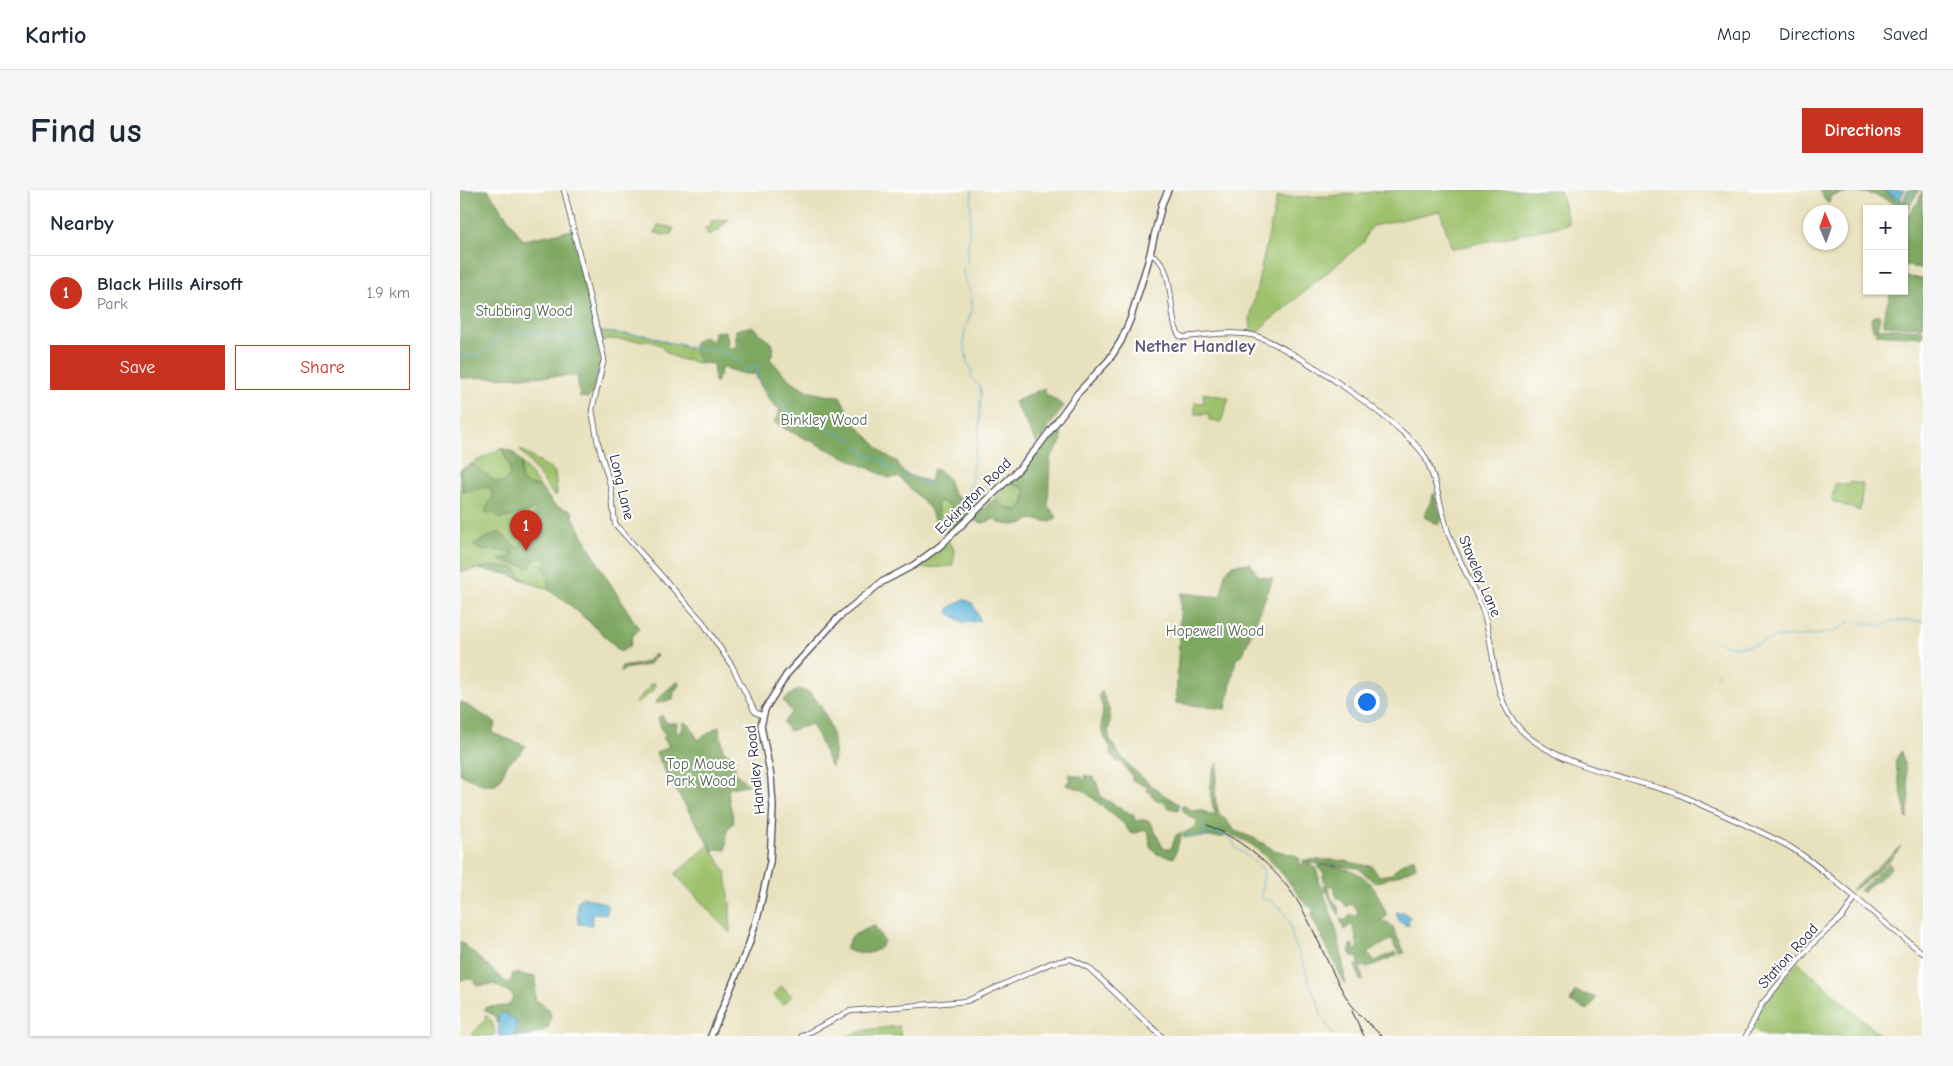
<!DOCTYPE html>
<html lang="en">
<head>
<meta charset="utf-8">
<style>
  :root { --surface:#fff; --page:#f6f6f7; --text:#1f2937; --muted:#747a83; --line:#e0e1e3; --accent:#c8321e }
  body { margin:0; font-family:"Comic Neue",sans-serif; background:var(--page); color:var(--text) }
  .controls { position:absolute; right:15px; top:15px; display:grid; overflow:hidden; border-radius:0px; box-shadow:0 1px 4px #0004 }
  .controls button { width:45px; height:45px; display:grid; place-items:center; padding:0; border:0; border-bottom:1px solid var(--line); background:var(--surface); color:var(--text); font:25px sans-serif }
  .compass { position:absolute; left:1343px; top:15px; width:45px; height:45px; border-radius:50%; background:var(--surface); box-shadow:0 1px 4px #0004; rotate:358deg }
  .you { position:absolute; left:906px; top:511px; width:18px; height:18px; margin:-12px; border:4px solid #fff; border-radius:50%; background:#1a73e8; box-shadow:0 0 0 8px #1a73e833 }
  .badge { display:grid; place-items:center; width:32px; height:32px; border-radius:50%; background:var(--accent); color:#fff; font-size:16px; font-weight:700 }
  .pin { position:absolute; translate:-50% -41px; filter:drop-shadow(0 1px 2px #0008) }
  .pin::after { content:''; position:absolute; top:26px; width:18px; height:15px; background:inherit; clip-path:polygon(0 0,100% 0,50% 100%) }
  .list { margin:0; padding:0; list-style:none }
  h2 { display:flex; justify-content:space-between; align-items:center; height:65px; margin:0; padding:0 20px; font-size:21px }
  h2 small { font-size:16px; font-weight:400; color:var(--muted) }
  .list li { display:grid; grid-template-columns:32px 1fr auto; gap:15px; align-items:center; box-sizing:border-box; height:75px; padding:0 20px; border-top:1px solid var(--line) }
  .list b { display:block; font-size:19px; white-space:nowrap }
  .list p { margin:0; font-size:16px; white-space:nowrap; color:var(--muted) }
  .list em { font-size:16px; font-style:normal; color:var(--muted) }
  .actions { display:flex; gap:10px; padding:15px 20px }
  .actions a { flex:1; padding:11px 0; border:1px solid var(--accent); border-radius:0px; text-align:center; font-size:18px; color:var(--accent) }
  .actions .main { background:var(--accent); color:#fff }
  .map { position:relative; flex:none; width:1463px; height:846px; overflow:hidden; border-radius:0px }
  header { display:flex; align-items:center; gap:30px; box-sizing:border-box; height:70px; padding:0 25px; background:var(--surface); border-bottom:1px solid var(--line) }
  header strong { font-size:24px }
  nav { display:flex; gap:28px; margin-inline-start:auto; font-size:18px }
  .intro { display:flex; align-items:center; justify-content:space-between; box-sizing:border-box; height:120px; padding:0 30px }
  h1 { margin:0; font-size:35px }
  .button { padding:12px 22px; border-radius:0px; background:var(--accent); color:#fff; font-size:18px; font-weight:700 }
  main { display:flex; gap:30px; padding:0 30px }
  aside { flex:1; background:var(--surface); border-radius:0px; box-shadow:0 1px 4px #0004 }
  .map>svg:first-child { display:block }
  .green { fill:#9dc16c; stroke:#607254 }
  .forest { fill:#7ea760; stroke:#50644e }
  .water { fill:#58b2d5; stroke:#3d6a88 }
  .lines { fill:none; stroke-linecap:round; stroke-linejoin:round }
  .stream { stroke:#58b2d5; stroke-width:1 }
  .minor-casing { stroke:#403f4e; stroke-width:6 }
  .major-casing { stroke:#403f4e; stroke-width:8 }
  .minor { stroke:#fff; stroke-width:4.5 }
  .major { stroke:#fff; stroke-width:5.5 }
  .rail { stroke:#22223b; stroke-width:1 }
  .labels { text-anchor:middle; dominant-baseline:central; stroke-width:4; stroke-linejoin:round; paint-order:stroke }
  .park-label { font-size:15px; fill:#53624f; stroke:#fff }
  .street-label { font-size:15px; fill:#22223b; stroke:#fff }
  .quarter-label { font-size:18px; font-weight:bold; fill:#5f5578; stroke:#fff }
</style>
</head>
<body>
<header>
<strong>Kartio</strong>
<nav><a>Map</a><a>Directions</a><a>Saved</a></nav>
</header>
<div class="intro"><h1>Find us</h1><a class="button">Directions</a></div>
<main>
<aside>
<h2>Nearby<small></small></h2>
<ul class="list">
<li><span class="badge">1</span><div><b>Black Hills Airsoft</b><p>Park</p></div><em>1.9 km</em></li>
</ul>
<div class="actions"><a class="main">Save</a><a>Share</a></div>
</aside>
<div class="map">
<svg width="1463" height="846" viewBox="0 0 1463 846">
  <rect width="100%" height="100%" fill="#fff"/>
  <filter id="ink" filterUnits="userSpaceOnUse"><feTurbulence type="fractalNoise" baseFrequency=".02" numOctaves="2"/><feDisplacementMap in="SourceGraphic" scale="10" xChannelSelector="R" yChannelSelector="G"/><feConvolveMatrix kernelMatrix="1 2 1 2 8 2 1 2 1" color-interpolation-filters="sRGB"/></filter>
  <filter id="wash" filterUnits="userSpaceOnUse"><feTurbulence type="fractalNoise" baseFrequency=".0096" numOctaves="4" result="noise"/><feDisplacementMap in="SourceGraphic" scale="20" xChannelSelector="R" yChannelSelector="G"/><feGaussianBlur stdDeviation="1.12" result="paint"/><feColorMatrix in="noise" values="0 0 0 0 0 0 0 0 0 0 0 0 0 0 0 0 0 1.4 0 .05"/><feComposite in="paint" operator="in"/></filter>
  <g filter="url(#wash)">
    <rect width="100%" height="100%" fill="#e8e1bd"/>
    <!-- green -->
    <g class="green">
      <path d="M935 0H1100L1109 34 992 59 980 21 913 36 907 43 904 52 802 137 798 143 791 142 790 128 817 7 870 6Z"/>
      <path d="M269 29 257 42 255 41 249 46 245 38 251 37V31Z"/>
      <path d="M198 35 214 38 210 46 195 43Z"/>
      <path d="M140 140 144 142 190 146 208 153 220 154 236 162 239 173 219 169 207 163 198 154 190 151 146 149 143 152Z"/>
      <path d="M743 203 769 208 761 232 749 230V224H735V213H744Z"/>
      <path d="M41 258 53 262 95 316 112 321 113 327 141 379 179 439 172 447 170 456 160 462 146 447 109 414 88 399 66 391 60 386 32 376 0 382V280Z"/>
      <path d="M60 259 95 282 97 304 94 306Z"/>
      <path d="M1390 292 1403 294 1400 321 1372 311 1375 293 1389 295Z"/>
      <path d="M550 293 565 299 564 313 558 320 544 317 535 308Z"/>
      <path d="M481 311 489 315 496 325 495 338 487 345 479 329 477 315Z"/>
      <path d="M489 352C497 360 495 366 492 376L457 379Z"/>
      <path d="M195 493 194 499 178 513H176V511L189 497 190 494Z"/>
      <path d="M249 655 266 683 270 713V743L215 684Z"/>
      <path d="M1338 772 1421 846H1305L1291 837 1302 815Z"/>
      <path d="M322 796 332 806 323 815 313 805Z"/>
      <path d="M25 825C32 830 36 837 34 846H11L26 829Z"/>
      <path d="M439 836 441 846H388L406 840Z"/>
    </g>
    <!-- forest -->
    <g class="forest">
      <path d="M0 0H28L63 50 112 40 137 148 140 172 132 204 128 208 120 207 117 186 0 188Z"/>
      <path d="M1359 0H1423L1437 10H1444L1447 0H1459L1449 17 1444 21V19C1436 19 1434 13 1427 10 1409 1 1387 0 1369 7L1370 12 1367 13Z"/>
      <path d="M1462 0 1463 78 1444 76V31L1459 10Z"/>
      <path d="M1444 87 1463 88V137L1423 135C1422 124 1429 112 1431 101H1444Z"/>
      <path d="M1418 124 1420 127 1417 139 1434 138 1463 140V147L1415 144 1416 140H1413L1411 129Z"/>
      <path d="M292 136 312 154 314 159 310 169C331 193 347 206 380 206L392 230 423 263 438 272C439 286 459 288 470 292L473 279C489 283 488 292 494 305L502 310 505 316 516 315 495 338 496 325 489 315 481 311 477 315 479 329 476 333 470 319 439 287 429 288 325 239 314 232 320 220 309 210 296 187 297 184H285L261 177 260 184 255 194 253 174 239 173 233 156 236 151 244 147 254 152V142L266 141 269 158 276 159V140Z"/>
      <path d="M584 198 585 203 604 216 577 253 554 212Z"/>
      <path d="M599 231 602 250 590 269 588 316 597 327 591 332 571 329C560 337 551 335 539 333L535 329 523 333 511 330 535 308C542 315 547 320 558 320L564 313 565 299 550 293 583 258Z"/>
      <path d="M41 258 53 262 62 273C59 290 61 296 79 296L95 316 112 321 113 327 141 379 179 439 172 447 170 456 160 462C139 438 114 417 88 399V387L84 379 87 371 86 368H75L70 377 45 372 39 369 51 367 52 361 21 360 13 355 39 342 57 358 61 355 64 333 76 327 74 324 77 321 74 319 64 323 40 329 34 323 25 322 29 313 33 308 31 299 27 297 3 302V294L0 291V280L12 274 36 292H45L50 283 49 275Z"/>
      <path d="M974 303 982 329 979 335 964 327Z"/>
      <path d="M790 373 798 386 813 388 783 464 776 469 766 519 716 513 721 403 761 407 765 383 772 375Z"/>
      <path d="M32 376 51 377 57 380 58 384 66 391 47 384 17 379Z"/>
      <path d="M194 464 197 465 188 475 165 479 161 482V477C172 475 188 475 194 464Z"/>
      <path d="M218 491 219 495 214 502 213 509 195 514C198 506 211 497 218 491Z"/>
      <path d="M338 499C342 500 347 501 350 503 366 516 381 558 371 577L352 534 329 541 323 532 332 522 323 510Z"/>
      <path d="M642 501C644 508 648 515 650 522 652 532 646 540 650 549 658 570 699 604 719 614L718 620 709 618 702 611 699 612 691 605 690 602 687 601V597L672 590V586L660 571 657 572 650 563 651 558 643 545 641 539 643 519 639 505Z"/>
      <path d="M0 511 36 533 32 543 66 556C61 564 53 568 47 575 44 580 42 589 37 593 28 600 8 588 0 584Z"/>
      <path d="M202 525 207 533H217L216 541 221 544 224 532 230 535 238 550 259 536 263 560 275 569C273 586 279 584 288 595L269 598C267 610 272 619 274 632L267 640 266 660 256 659 253 661 207 586 196 563 209 556 203 548 206 544 202 541 198 528Z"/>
      <path d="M1441 561C1447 584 1452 606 1447 629L1435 571Z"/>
      <path d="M758 573 755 600 756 613 759 623 766 630 775 641 794 648 814 660 834 665 840 669 839 674H851L855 677 859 688 858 692 862 697H868L872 709 877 715 880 725 872 714 867 701H865L864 703 877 742 883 773 885 794 851 725 854 720C851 717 848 716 845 713 824 686 802 653 768 644L764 647H723L724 643 735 637 738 630C730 628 726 625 722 618L723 615 732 621 739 620 756 626C750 607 746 590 758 573Z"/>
      <path d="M610 584 622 587 624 592 626 590 624 585 633 587 636 591 641 607 673 625 675 628 674 632C680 629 686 629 691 633L703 658 711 659 716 645 722 642 714 668 697 664 690 656 689 643 686 640 671 644 663 633 635 610 623 600 606 595 608 591 612 593 609 586Z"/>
      <path d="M1441 656C1435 667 1403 696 1391 700Z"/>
      <path d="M954 668 956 677 941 684 915 693 898 678 843 672V670C857 670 871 669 884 671 893 672 902 676 912 676L919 686 932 684 940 675Z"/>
      <path d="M1429 673 1431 677C1426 687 1411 692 1403 702L1399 701Z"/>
      <path d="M858 675C899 678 912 685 927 726L920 731 927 732 932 736 945 763 940 764 934 756V750H930L908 762V765L914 769 913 772 935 762 938 765 906 778 905 776 900 778 903 791 900 790 895 775 898 776 899 772 898 767 893 766 890 764V754L894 755V760L898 759 896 745 892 734 884 740 880 728 885 731 891 724 895 727 898 722 895 717 890 714 887 717 880 709 877 708 873 696 865 695 863 686 865 684 858 678Z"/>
      <path d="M414 735 424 751C419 766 397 766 385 759L392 746Z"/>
      <path d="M0 751 47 793 51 791 53 783 76 787 75 809 89 819 91 828 88 838 72 846H54L56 831 47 824 38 826 37 833 35 826 24 820 26 817 48 816 54 805 34 794 18 796 11 789 0 790Z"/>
      <path d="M1115 801 1136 808 1128 820 1110 812Z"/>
    </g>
    <!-- water -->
    <g class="water">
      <path d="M1423 0H1444L1440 10Z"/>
      <path d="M504 409 512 413 520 429 519 431 504 433 488 423 489 418Z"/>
      <path d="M123 707 145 713 148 717 147 724 132 723V735L118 734 117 712Z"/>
      <path d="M942 721 950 727 948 731 949 735C941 736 939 731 936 724L937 722 940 723Z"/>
      <path d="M43 822 56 831 57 840 54 846H39L38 826Z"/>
    </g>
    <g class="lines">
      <!-- stream -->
      <g class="stream">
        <path d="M1448 5 1450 0"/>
        <path d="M1436 12 1438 10"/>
        <path d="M1444 17 1447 16 1453 0"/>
        <path d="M507 74 512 0"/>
        <path d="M503 79C503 92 512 100 512 112 513 124 505 135 504 146 503 155 507 164 507 173L512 180 511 187 520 196 521 203 518 252 515 262 510 301"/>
        <path d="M148 143 187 145 225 157H233L240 160 254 159 276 169 288 180H290L295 175 298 177 297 187C307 198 312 213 327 219V221L352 232 354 235H362L377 245 382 244 387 248 390 247 393 251"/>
        <path d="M142 144H145"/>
        <path d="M0 167 17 166 21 164 46 140 68 143 77 142C90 152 117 145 133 144"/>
        <path d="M395 256 402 259 407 266 411 264 415 269H423L425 276 430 275 433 281"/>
        <path d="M444 286 452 287 471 296"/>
        <path d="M1401 433H1402"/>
        <path d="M1404 433 1422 436 1432 431H1463"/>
        <path d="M1259 452C1272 461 1298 455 1312 448L1364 444 1370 441 1372 443 1388 432H1391"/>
        <path d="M1256 487 1258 482"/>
        <path d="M717 615 722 617"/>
        <path d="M743 636 745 646"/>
        <path d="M724 646H745L752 643C758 643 771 646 773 652 775 656 773 656 777 659 787 665 795 673 804 680L801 705 803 709"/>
        <path d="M805 709 813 711 815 715 821 717 822 722 826 725 831 738 832 746 847 783 848 791 857 809 861 825 874 846"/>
      </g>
    </g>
  </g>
  <g filter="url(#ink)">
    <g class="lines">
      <!-- minor casing -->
      <g class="minor-casing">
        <g id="minor">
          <path d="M104 0 144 169 132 220 138 253 151 298 155 334 242 431 272 476 295 522 303 526"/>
          <path d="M690 64C718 74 706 129 720 146L724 147C745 145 771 141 792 145 825 152 949 237 965 267 977 289 980 318 988 342 997 368 1012 392 1022 418 1037 459 1029 507 1061 540 1095 575 1169 588 1215 603 1228 608 1240 615 1253 620 1275 630 1297 640 1319 651 1339 661 1357 676 1374 690 1404 714 1432 740 1463 763"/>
          <path d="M342 846 390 821 507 811 591 773 611 769 629 778 701 846"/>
          <path d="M1286 846 1302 814 1353 753 1383 726 1395 708"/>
        </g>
      </g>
      <!-- major casing -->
      <g class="major-casing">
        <path id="major" d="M251 846 289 754 299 721 310 672 313 617 311 587 301 536 305 519 327 484 379 427 422 392 454 375 480 356 559 279 578 257 617 204 649 170 661 151 670 130 688 72 702 14 708 0"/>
      </g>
      <!-- minor -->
      <use href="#minor" class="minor"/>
      <!-- major -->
      <use href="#major" class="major"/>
      <!-- rail -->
      <g class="rail">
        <path d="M747 635C784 650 821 682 841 717 859 748 870 783 890 813 899 825 911 836 922 846"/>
        <path d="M892 821 904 846"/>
      </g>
    </g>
  </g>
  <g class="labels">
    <!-- park labels -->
    <g class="park-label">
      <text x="64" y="121">Stubbing Wood</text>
      <text x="364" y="230">Binkley Wood</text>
      <text x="755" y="441">Hopewell Wood</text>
      <text x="241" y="574">Top Mouse<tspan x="241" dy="17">Park Wood</tspan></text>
    </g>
    <!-- street labels -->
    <g class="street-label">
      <text transform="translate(162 297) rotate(77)">Long Lane</text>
      <text transform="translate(513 306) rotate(-45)">Eckington Road</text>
      <text transform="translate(1020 386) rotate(67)">Staveley Lane</text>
      <text transform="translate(295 580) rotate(-96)">Handley Road</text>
      <text transform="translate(1328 766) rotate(-48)">Station Road</text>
    </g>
    <!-- quarter labels -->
    <g class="quarter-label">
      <text x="735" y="156">Nether Handley</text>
    </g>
  </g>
</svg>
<div class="controls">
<button>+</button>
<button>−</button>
</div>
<svg class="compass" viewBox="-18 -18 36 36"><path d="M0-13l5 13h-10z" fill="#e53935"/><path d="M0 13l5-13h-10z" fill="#747a83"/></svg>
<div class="you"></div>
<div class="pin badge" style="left:66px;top:361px">1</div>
</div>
</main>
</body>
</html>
